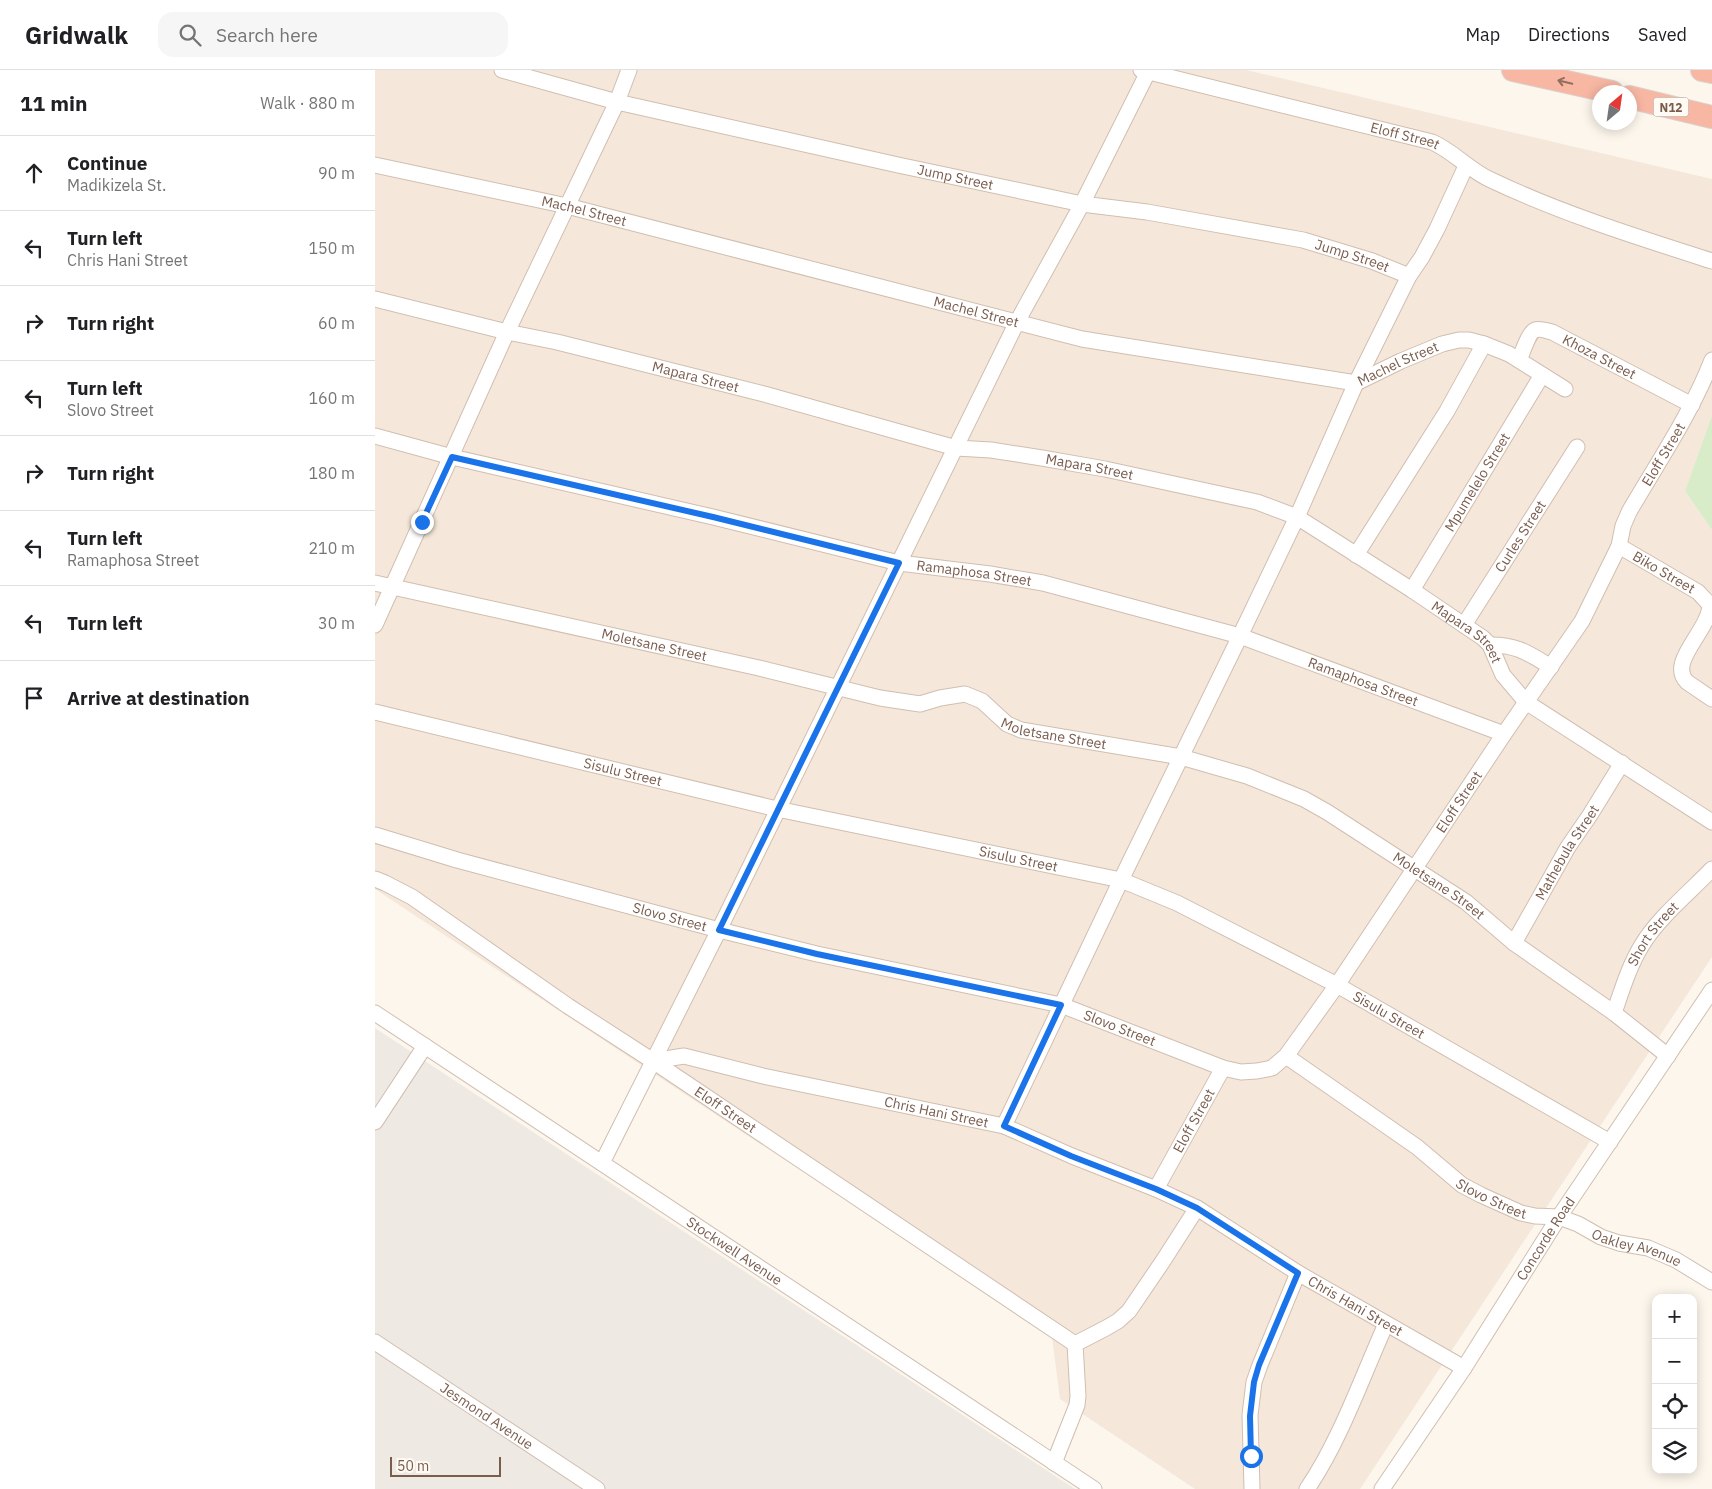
<!DOCTYPE html>
<html lang="en">
<head>
<meta charset="utf-8">
<style>
  :root { --surface:#fff; --page:#f6f6f6; --text:#202124; --muted:#757577; --line:#e0e0e0 }
  body { margin:0; font-family:"IBM Plex Sans",sans-serif; background:var(--page); color:var(--text) }
  .controls { position:absolute; right:15px; bottom:15px; display:grid; overflow:hidden; border-radius:10px; box-shadow:0 2px 12px #0003 }
  .controls button { width:45px; height:45px; display:grid; place-items:center; padding:0; border:0; border-bottom:1px solid var(--line); background:var(--surface); color:var(--text); font:25px sans-serif }
  .compass { position:absolute; left:1217px; top:15px; width:45px; height:45px; border-radius:50%; background:var(--surface); box-shadow:0 2px 12px #0003; rotate:29deg }
  .scale { position:absolute; left:15px; bottom:12px; width:111px; box-sizing:border-box; padding-left:5px; border:2px solid #7a5c4d; border-top:0; font-size:14px; line-height:18px; white-space:nowrap; color:#7a5c4d; -webkit-text-stroke:4px #fffaf3; paint-order:stroke }
  .stop { position:absolute; width:15px; height:15px; margin:-11px; border:4px solid #1a73e8; border-radius:50%; background:#fff }
  .stop.end { background:#1a73e8; border-color:#fff; box-shadow:0 1px 5px #0008 }
  .list { margin:0; padding:0; list-style:none }
  h2 { display:flex; justify-content:space-between; align-items:center; height:65px; margin:0; padding:0 20px; font-size:21px }
  h2 small { font-size:16px; font-weight:400; color:var(--muted) }
  .list li { display:grid; grid-template-columns:32px 1fr auto; gap:15px; align-items:center; box-sizing:border-box; height:75px; padding:0 20px; border-top:1px solid var(--line) }
  .list b { display:block; font-size:19px; white-space:nowrap }
  .list p { margin:0; font-size:16px; white-space:nowrap; color:var(--muted) }
  .list em { font-size:16px; font-style:normal; color:var(--muted) }
  .icon { flex:none; width:28px; height:28px; fill:none; stroke:currentColor; stroke-width:2; stroke-linecap:round; stroke-linejoin:round }
  .map { position:relative; flex:none; width:1337px; height:1419px; overflow:hidden }
  header { display:flex; align-items:center; gap:30px; box-sizing:border-box; height:70px; padding:0 25px; background:var(--surface); border-bottom:1px solid var(--line) }
  header strong { font-size:24px }
  nav { display:flex; gap:28px; margin-inline-start:auto; font-size:18px }
  .search { width:350px; height:45px; background:var(--page); display:flex; align-items:center; gap:12px; box-sizing:border-box; padding:0 18px; border-radius:15px; color:var(--muted); font-size:19px }
  main { display:flex }
  aside { flex:1; background:var(--surface) }
  .map>svg:first-child { display:block }
  .residential { fill:#f5e8da }
  .industrial { fill:#efe9e4 }
  .green { fill:#d8ecc9 }
  .lines { fill:none; stroke-linecap:round; stroke-linejoin:round }
  .minor-casing { stroke:#d1beb0; stroke-width:17 }
  .highway-casing { stroke:#dad1cd; stroke-width:24 }
  .minor { stroke:#fff; stroke-width:15 }
  .highway { stroke:#f7b7a3; stroke-width:22 }
  .oneway { stroke:#936e5e }
  .route { stroke:#1a73e8; stroke-width:6 }
  .labels { text-anchor:middle; dominant-baseline:central; stroke-width:4; stroke-linejoin:round; paint-order:stroke }
  .shield { fill:#fffaf3; stroke:#a28b7f; stroke-width:1 }
  .shield-label { font-size:12px; font-weight:bold; fill:#7a5c4d }
  .street-label { font-size:14px; fill:#7a5c4d; stroke:#fffaf3 }
</style>
</head>
<body>
<header>
<strong>Gridwalk</strong>
<div class="search"><svg class="icon" aria-label="search" viewBox="0 0 24 24"><circle cx="10" cy="10" r="6"/><path d="M15 15l6 6"/></svg>Search here</div>
<nav><a>Map</a><a>Directions</a><a>Saved</a></nav>
</header>
<main>
<aside>
<h2>11 min<small>Walk · 880 m</small></h2>
<ul class="list">
<li><svg class="icon" aria-label="ahead" viewBox="0 0 24 24"><path d="M12 20V5M6 11l6-6 6 6"/></svg><div><b>Continue</b><p>Madikizela St.</p></div><em>90 m</em></li>
<li><svg class="icon" aria-label="left" viewBox="0 0 24 24"><path d="M17 20v-9H6M10 6l-5 5 5 5"/></svg><div><b>Turn left</b><p>Chris Hani Street</p></div><em>150 m</em></li>
<li><svg class="icon" aria-label="right" viewBox="0 0 24 24"><path d="M7 20v-9h11M14 6l5 5-5 5"/></svg><div><b>Turn right</b></div><em>60 m</em></li>
<li><svg class="icon" aria-label="left" viewBox="0 0 24 24"><path d="M17 20v-9H6M10 6l-5 5 5 5"/></svg><div><b>Turn left</b><p>Slovo Street</p></div><em>160 m</em></li>
<li><svg class="icon" aria-label="right" viewBox="0 0 24 24"><path d="M7 20v-9h11M14 6l5 5-5 5"/></svg><div><b>Turn right</b></div><em>180 m</em></li>
<li><svg class="icon" aria-label="left" viewBox="0 0 24 24"><path d="M17 20v-9H6M10 6l-5 5 5 5"/></svg><div><b>Turn left</b><p>Ramaphosa Street</p></div><em>210 m</em></li>
<li><svg class="icon" aria-label="left" viewBox="0 0 24 24"><path d="M17 20v-9H6M10 6l-5 5 5 5"/></svg><div><b>Turn left</b></div><em>30 m</em></li>
<li><svg class="icon" aria-label="arrive" viewBox="0 0 24 24"><path d="M6 21V4h12l-3 4 3 4H6"/></svg><div><b>Arrive at destination</b></div></li>
</ul>
</aside>
<div class="map">
<svg width="1337" height="1419" viewBox="0 0 1337 1419">
  <rect width="100%" height="100%" fill="#fdf6ec"/>
  <!-- residential -->
  <path class="residential" d="M0 0H871L1337 109V345L1310 421 1337 460V887L985 1419H820L685 1329 677 1267 0 819Z"/>
  <!-- industrial -->
  <path class="industrial" d="M0 958 700 1419H0Z"/>
  <!-- green -->
  <path class="green" d="M1337 345V460L1310 421Z"/>
  <g class="lines">
    <!-- minor casing -->
    <g class="minor-casing">
      <g id="minor">
        <path id="s1" d="M127 0 242 32 523 95 707 134 772 142 928 170 997 191 1034 206"/>
        <path id="s2" d="M766 0 1057 72C1078 81 1093 99 1114 109 1185 143 1262 167 1337 191"/>
        <path id="s3" d="M0 95 192 136 707 269 981 313 1026 291 1067 274 1084 270H1094L1109 274 1134 284 1190 319"/>
        <path id="s4" d="M0 229 132 262 182 272 389 324 581 378 616 380 667 388 730 399 882 432 922 447 1037 520 1108 568 1115 575 1128 605 1151 632 1337 752"/>
        <path id="s5" d="M1144 290C1147 284 1154 262 1160 260 1165 258 1172 261 1177 262L1317 335"/>
        <path id="s6" d="M0 366 77 387 338 447 524 493 615 504 668 513 865 566 1129 664"/>
        <path id="s7" d="M1244 476 1323 522 1335 535C1334 561 1292 592 1312 612L1337 629"/>
        <path d="M981 485 1072 341 1109 274"/>
        <path id="s8" d="M0 513 384 598 505 628 545 634 565 628 590 624 607 631 632 654 646 660 806 687 872 706 929 729 952 742 1091 832 1139 873 1239 943 1293 986"/>
        <path id="s9" d="M1037 520 1167 305"/>
        <path d="M0 555 132 262 242 32 254 0"/>
        <path id="s10" d="M1089 555 1202 377"/>
        <path d="M1115 575C1143 575 1153 583 1176 597"/>
        <path id="s11" d="M0 642 402 739 746 810 802 833 962 915 1235 1072"/>
        <path id="s12" d="M0 765 82 790 344 860 442 884 686 935 848 998"/>
        <path id="s13" d="M0 809 10 813 37 827 193 936 278 991 700 1274"/>
        <path id="s14" d="M1139 873 1193 777 1215 745 1247 693"/>
        <path id="s15" d="M0 943 719 1419"/>
        <path id="s16" d="M1239 943C1247 920 1254 896 1267 875 1283 848 1315 822 1337 799"/>
        <path id="s17" d="M911 986 1042 1077 1087 1115 1106 1125 1146 1143 1160 1146 1184 1147 1203 1154 1226 1167 1244 1173 1273 1178 1301 1190 1337 1212"/>
        <path id="s18" d="M278 991 309 986 388 1006 629 1056 697 1086 781 1119 822 1138 923 1203 1089 1298"/>
        <path d="M0 1052 50 976"/>
        <path d="M629 1056 746 810 865 566 922 447 981 313 1034 206 1047 187 1062 159 1091 96"/>
        <path d="M227 1093 344 860 642 252 707 134 773 2"/>
        <path id="s19" d="M781 1119 848 998 866 1002 882 1001 897 998 911 986 962 915 1129 664 1207 551 1244 476 1248 456 1254 442C1283 392 1316 344 1337 290"/>
        <path id="s20" d="M0 1272 222 1419"/>
        <path d="M679 1393 702 1335 703 1326 700 1274 731 1258 743 1251 754 1241 788 1191 822 1138"/>
        <path d="M877 1419 875 1345 879 1312 885 1295 923 1203"/>
        <path d="M932 1419C965 1371 987 1307 1011 1254"/>
        <path id="s21" d="M1007 1419 1089 1298 1184 1147 1337 920"/>
      </g>
    </g>
    <!-- highway casing -->
    <g class="highway-casing">
      <g id="highway">
        <path d="M1138 0 1237 22"/>
        <path d="M1327 0 1337 2"/>
        <path d="M1254 27 1337 47"/>
      </g>
    </g>
    <!-- minor -->
    <use href="#minor" class="minor"/>
    <!-- highway -->
    <use href="#highway" class="highway"/>
  </g>
  <!-- one-way arrows -->
  <defs><path id="oneway-shaft" d="M-6 0H5M1.5-3L5.5 0L1.5 3" fill="none" stroke-width="1.6" stroke-linecap="round" stroke-linejoin="round" transform="scale(1.25)"/></defs>
  <use class="oneway" href="#oneway-shaft" transform="translate(1190 12) rotate(-167)"/>
  <g class="lines">
    <!-- route -->
    <path class="route" d="M47 452 77 387 338 447 524 493 344 860 442 884 686 935 629 1056 696 1086 781 1119 822 1138 923 1203 884 1295 879 1312 875 1346 876 1386"/>
  </g>
  <g class="labels">
    <!-- shield labels -->
    <rect class="shield" x="1278.5" y="27.5" width="35" height="19" rx="4"/>
    <g class="shield-label">
      <text x="1296" y="37">N12</text>
    </g>
    <!-- street labels -->
    <g class="street-label">
      <text stroke="none"><textPath href="#s2" startOffset="272">Eloff Street</textPath></text>
      <text stroke="none"><textPath href="#s1" startOffset="466">Jump Street</textPath></text>
      <text stroke="none"><textPath href="#s3" startOffset="214">Machel Street</textPath></text>
      <text stroke="none"><textPath href="#s1" startOffset="871">Jump Street</textPath></text>
      <text stroke="none"><textPath href="#s3" startOffset="619">Machel Street</textPath></text>
      <text stroke="none"><textPath href="#s5" startOffset="105">Khoza Street</textPath></text>
      <text stroke="none"><textPath href="#s3" startOffset="1052">Machel Street</textPath></text>
      <text stroke="none"><textPath href="#s4" startOffset="330">Mapara Street</textPath></text>
      <text stroke="none"><textPath href="#s19" startOffset="919">Eloff Street</textPath></text>
      <text stroke="none"><textPath href="#s4" startOffset="735">Mapara Street</textPath></text>
      <text stroke="none"><textPath href="#s9" startOffset="126">Mpumelelo Street</textPath></text>
      <text stroke="none"><textPath href="#s10" startOffset="105">Curles Street</textPath></text>
      <text stroke="none"><textPath href="#s6" startOffset="615">Ramaphosa Street</textPath></text>
      <text stroke="none"><textPath href="#s7" startOffset="52">Biko Street</textPath></text>
      <text stroke="none"><textPath href="#s4" startOffset="1155">Mapara Street</textPath></text>
      <text stroke="none"><textPath href="#s8" startOffset="286">Moletsane Street</textPath></text>
      <text stroke="none"><textPath href="#s6" startOffset="1020">Ramaphosa Street</textPath></text>
      <text stroke="none"><textPath href="#s8" startOffset="705">Moletsane Street</textPath></text>
      <text stroke="none"><textPath href="#s11" startOffset="255">Sisulu Street</textPath></text>
      <text stroke="none"><textPath href="#s19" startOffset="514">Eloff Street</textPath></text>
      <text stroke="none"><textPath href="#s14" startOffset="105">Mathebula Street</textPath></text>
      <text stroke="none"><textPath href="#s11" startOffset="660">Sisulu Street</textPath></text>
      <text stroke="none"><textPath href="#s8" startOffset="1125">Moletsane Street</textPath></text>
      <text stroke="none"><textPath href="#s12" startOffset="306">Slovo Street</textPath></text>
      <text stroke="none"><textPath href="#s16" startOffset="89">Short Street</textPath></text>
      <text stroke="none"><textPath href="#s11" startOffset="1065">Sisulu Street</textPath></text>
      <text stroke="none"><textPath href="#s12" startOffset="770">Slovo Street</textPath></text>
      <text stroke="none"><textPath href="#s13" startOffset="420">Eloff Street</textPath></text>
      <text stroke="none"><textPath href="#s18" startOffset="290">Chris Hani Street</textPath></text>
      <text stroke="none"><textPath href="#s19" startOffset="78">Eloff Street</textPath></text>
      <text stroke="none"><textPath href="#s17" startOffset="251">Slovo Street</textPath></text>
      <text stroke="none"><textPath href="#s21" startOffset="299">Concorde Road</textPath></text>
      <text stroke="none"><textPath href="#s17" startOffset="406">Oakley Avenue</textPath></text>
      <text stroke="none"><textPath href="#s15" startOffset="431">Stockwell Avenue</textPath></text>
      <text stroke="none"><textPath href="#s18" startOffset="755">Chris Hani Street</textPath></text>
      <text stroke="none"><textPath href="#s20" startOffset="134">Jesmond Avenue</textPath></text>
    </g>
  </g>
</svg>
<div class="controls">
<button>+</button>
<button>−</button>
<button><svg class="icon" aria-label="locate" viewBox="0 0 24 24"><circle cx="12" cy="12" r="6"/><path d="M12 2v4M12 18v4M2 12h4M18 12h4"/></svg></button>
<button><svg class="icon" aria-label="layers" viewBox="0 0 24 24"><path d="M12 4l9 5-9 5-9-5zM3 14l9 5 9-5"/></svg></button>
</div>
<svg class="compass" viewBox="-18 -18 36 36"><path d="M0-13l5 13h-10z" fill="#e53935"/><path d="M0 13l5-13h-10z" fill="#757577"/></svg>
<div class="scale">50 m</div>
<div class="stop" style="left:876px;top:1386px"></div>
<div class="stop end" style="left:47px;top:452px"></div>
</div>
</main>
</body>
</html>
